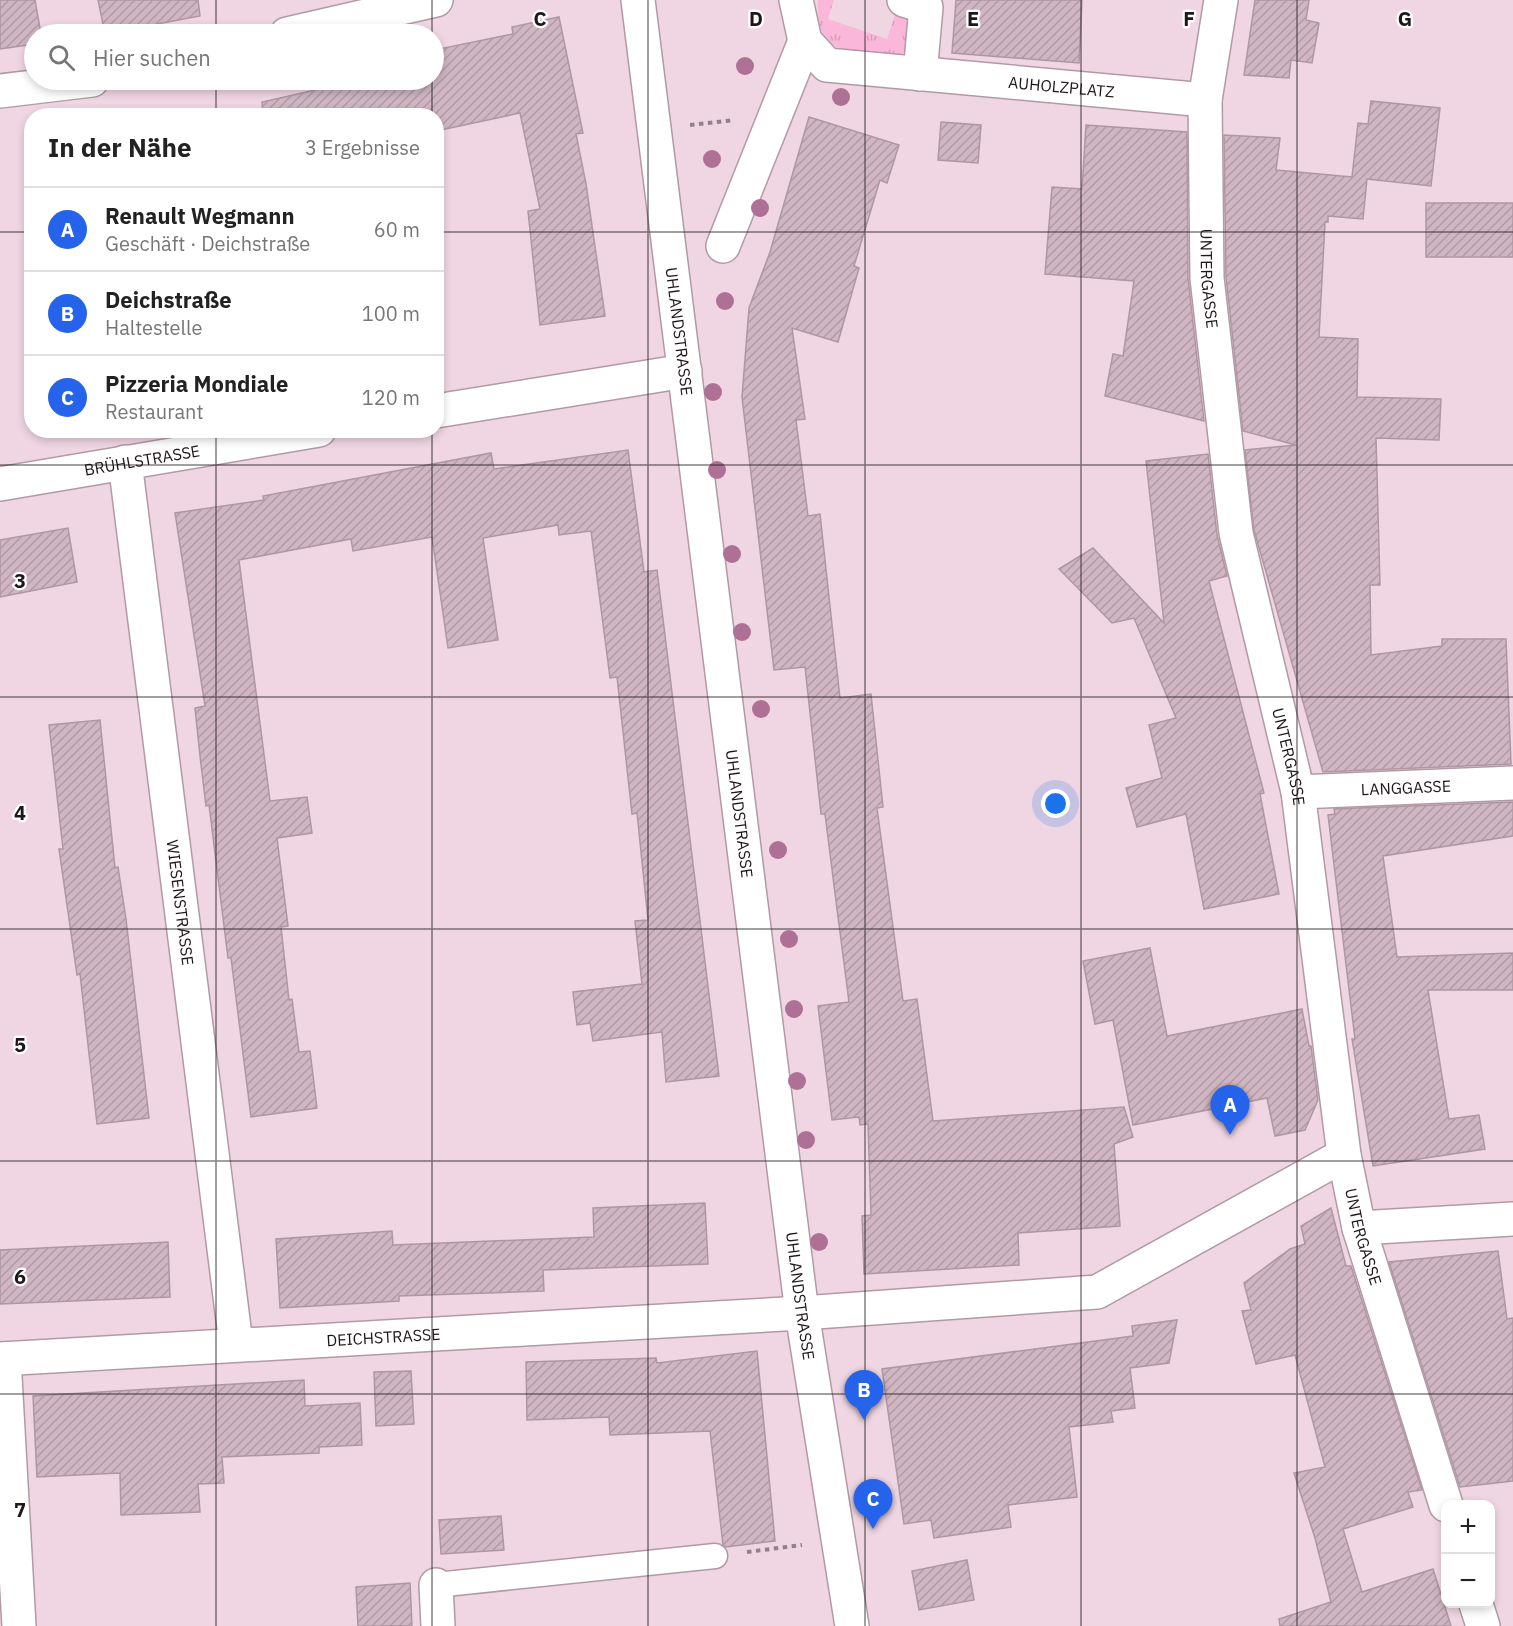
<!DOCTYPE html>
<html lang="de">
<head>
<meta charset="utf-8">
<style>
  :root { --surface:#fff; --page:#f6f6f6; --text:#222; --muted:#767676; --line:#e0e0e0; --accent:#2563eb }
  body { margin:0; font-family:"IBM Plex Sans",sans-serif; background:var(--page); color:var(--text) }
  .controls { position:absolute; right:18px; bottom:18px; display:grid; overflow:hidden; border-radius:12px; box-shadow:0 3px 9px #0003 }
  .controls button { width:54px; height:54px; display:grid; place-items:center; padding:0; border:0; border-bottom:2px solid var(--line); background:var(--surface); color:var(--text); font:30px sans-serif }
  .you { position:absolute; left:1056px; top:804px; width:21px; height:21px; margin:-15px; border:4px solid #fff; border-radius:50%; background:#1a73e8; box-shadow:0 0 0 9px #1a73e833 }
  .badge { display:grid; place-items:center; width:39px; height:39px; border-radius:50%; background:var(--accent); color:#fff; font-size:20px; font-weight:700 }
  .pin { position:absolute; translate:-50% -50px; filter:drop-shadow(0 2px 3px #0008) }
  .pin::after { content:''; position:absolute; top:32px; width:21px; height:18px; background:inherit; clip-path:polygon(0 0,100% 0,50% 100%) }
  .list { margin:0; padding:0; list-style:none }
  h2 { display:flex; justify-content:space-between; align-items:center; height:78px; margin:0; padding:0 24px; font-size:26px }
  h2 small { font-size:20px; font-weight:400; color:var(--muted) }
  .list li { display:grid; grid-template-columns:39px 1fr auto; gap:18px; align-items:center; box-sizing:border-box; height:84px; padding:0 24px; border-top:2px solid var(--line) }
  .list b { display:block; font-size:22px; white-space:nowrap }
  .list p { margin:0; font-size:20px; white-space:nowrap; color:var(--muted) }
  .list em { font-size:20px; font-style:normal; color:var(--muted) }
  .icon { flex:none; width:33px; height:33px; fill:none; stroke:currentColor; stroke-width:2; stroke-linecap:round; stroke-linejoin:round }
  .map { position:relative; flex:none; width:1513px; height:1626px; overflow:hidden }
  .search { position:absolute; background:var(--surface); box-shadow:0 3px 9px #0003; left:24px; top:24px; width:420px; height:66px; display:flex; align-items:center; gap:15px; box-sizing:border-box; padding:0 21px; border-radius:33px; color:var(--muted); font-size:22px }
  .panel { position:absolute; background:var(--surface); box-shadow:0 3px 9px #0003; left:24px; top:108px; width:420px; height:330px; border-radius:24px }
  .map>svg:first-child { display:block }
  .grass { fill:url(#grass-tufts) }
  .building { fill:url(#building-hatch); stroke:#af97a2; stroke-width:1.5 }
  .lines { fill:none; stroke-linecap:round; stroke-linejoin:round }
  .service-casing { stroke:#b29aa5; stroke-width:27 }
  .minor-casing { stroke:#b29aa5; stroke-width:36 }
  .path { stroke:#93818a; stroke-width:4; stroke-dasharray:4.5 4.5; stroke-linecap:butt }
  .service { stroke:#fff; stroke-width:24 }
  .minor { stroke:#fff; stroke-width:33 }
  .tree { fill:#ae7095 }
  .grid { fill:none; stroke:#1f161a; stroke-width:1.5; stroke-opacity:0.55 }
  .labels { text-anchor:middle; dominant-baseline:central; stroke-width:4.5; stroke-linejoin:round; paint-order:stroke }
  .street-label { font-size:16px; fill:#1f161a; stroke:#fff }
  .grid-label { font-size:20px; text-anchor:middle; font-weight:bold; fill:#1f161a; stroke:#fff; stroke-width:4.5; stroke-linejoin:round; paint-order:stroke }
</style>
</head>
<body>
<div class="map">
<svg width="1513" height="1626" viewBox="0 0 1513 1626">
  <defs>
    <pattern id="grass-tufts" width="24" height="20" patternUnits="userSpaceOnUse" patternTransform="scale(1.5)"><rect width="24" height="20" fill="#fbb7d9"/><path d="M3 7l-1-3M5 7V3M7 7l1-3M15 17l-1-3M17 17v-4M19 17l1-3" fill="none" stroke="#d79dba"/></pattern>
    <pattern id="building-hatch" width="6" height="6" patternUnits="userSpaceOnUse" patternTransform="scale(1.5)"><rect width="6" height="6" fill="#cfb6c2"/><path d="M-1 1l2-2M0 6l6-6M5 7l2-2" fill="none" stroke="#b19ca6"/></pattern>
  </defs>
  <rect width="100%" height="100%" fill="#f0d6e3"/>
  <!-- grass -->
  <path class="grass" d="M818 0H834L828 19 887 39 895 15 907 17 913 22 906 51C894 59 885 57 870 55 833 51 815 41 818 0Z"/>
  <!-- building -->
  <g class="building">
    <path d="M0 0H35L41 34H34V44L0 49Z"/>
    <path d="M98 0H198L200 16 105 34Z"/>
    <path d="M956 0H1082L1079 63 952 53Z"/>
    <path d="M1255 0H1309L1306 20 1319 23 1312 63 1291 60 1289 78 1244 75Z"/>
    <path d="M559 17 583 133 576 134 586 184 605 316 540 325 528 211 540 209 520 113 436 131V116H263L262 102 359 80H434V50L513 34 512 27Z"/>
    <path d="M1371 101 1440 108 1431 186 1367 179 1363 219 1328 216V222H1325L1319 337 1358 339 1357 397 1441 399 1439 440 1376 438 1380 585H1370L1371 655 1442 646V639H1506L1511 764 1323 772 1254 530 1245 450 1296 445 1243 431 1226 277 1224 135 1280 138 1276 170 1352 177 1358 123 1368 124Z"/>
    <path d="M809 117 899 145 887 183 880 180 854 266 859 268 838 342 792 328 805 419 796 420 808 516 820 514 840 698 871 694 883 807 877 808 903 1001 917 999 933 1121 1124 1107 1133 1137 1114 1144 1120 1226 1018 1233 1019 1265 864 1274 862 1216 871 1215 868 1124 860 1125 859 1117 832 1120 818 1006 849 1002 837 909 825 814H821L805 667 774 670 742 397 749 308 770 252Z"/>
    <path d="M941 122 981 125 978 163 938 160Z"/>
    <path d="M1086 125 1187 132 1188 278 1204 421 1105 396 1113 354 1123 356 1134 281 1045 274 1052 187 1082 189Z"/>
    <rect x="1426" y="203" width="87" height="54"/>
    <path d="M628 450 644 572 657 570 719 1076 666 1082 662 1032 593 1041 590 1023 577 1025 573 992 642 984 635 921 648 920 637 813 632 814 617 677 610 678 591 531 559 535 558 525 483 538 498 640 448 648 432 537 353 551 351 539 239 560 270 801 307 797 312 833 277 838 288 926 281 927 289 1000 292 999 299 1052 310 1051 317 1108 251 1117 231 958H228L209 805 206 806 200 756 195 708 205 706 175 513 264 500 263 496 491 453 494 469Z"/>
    <path d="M1208 454 1217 535 1227 576 1209 581 1264 793 1260 794 1279 894 1204 909 1186 814 1137 827 1126 788 1162 778 1149 725 1176 718 1134 618 1112 623 1059 569 1093 548 1164 623 1146 461Z"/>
    <path d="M68 528 77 582 0 597V540Z"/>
    <path d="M100 720 115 868 118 867 126 919 149 1118 97 1124 80 974 77 975 59 849H63L49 725Z"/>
    <path d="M1513 802V836L1383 856 1397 957 1513 953V990H1428L1449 1119 1479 1115 1485 1149 1373 1166 1352 1039H1355L1328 815 1335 814 1334 809Z"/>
    <path d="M1150 948 1167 1036 1302 1009 1309 1046H1311L1318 1100 1305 1130 1275 1136 1267 1098 1133 1125 1113 1020 1095 1024 1083 961Z"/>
    <path d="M705 1203 708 1264 543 1270 544 1291 399 1296V1301L280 1308 276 1239 392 1231 393 1245 594 1237 593 1208Z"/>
    <path d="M1331 1208 1346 1266H1351L1422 1490 1408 1492 1413 1507 1343 1529 1362 1592 1433 1569 1451 1626H1280L1279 1619 1331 1602 1315 1538 1294 1473 1325 1467 1295 1355 1256 1364 1242 1311 1251 1310 1244 1283 1290 1249 1305 1244 1301 1226Z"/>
    <path d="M168 1242 170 1297 0 1304V1250Z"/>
    <path d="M1498 1251 1507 1319 1513 1318V1481L1460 1487 1389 1262Z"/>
    <path d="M1177 1320 1169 1363 1130 1368 1135 1408 1111 1411 1113 1422 1069 1427 1077 1497 1008 1505 1011 1527 934 1538 931 1520 904 1524 882 1369 1133 1336 1132 1326Z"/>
    <path d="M757 1351 775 1541 726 1547 723 1545 710 1431 610 1435 609 1417 527 1420 526 1362 656 1358 657 1363Z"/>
    <path d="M411 1371 414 1424 376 1426 374 1372Z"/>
    <path d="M304 1380 305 1406 360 1403 362 1445 319 1447V1453L222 1457 224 1483 198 1484 200 1512 121 1515 120 1473 37 1477 33 1396Z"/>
    <path d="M501 1516 504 1550 441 1554 439 1520Z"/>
    <path d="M967 1560 974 1600 919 1610 912 1571Z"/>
    <path d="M410 1583 412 1626H358L356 1587Z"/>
  </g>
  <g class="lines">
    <!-- service casing -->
    <g class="service-casing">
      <path id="service" d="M436 1585 715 1556"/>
    </g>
    <!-- minor casing -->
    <g class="minor-casing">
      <g id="minor">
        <path id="s1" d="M638 0 802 1313 852 1626"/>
        <path id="s2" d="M796 0 805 41 827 65 1205 100"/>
        <path d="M904 0 926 7 920 74"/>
        <path id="s3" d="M1221 0 1205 100 1207 278 1236 533 1298 792 1344 1155 1359 1228 1446 1505"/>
        <path d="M287 34 436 0"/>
        <path d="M0 91 92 80"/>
        <path d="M723 246 805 41"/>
        <path d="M436 411 685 371"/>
        <path id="s4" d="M125 462 236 1344"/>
        <path id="s5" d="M0 484 319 430"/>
        <path id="s6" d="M1298 792 1513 783"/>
        <path d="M1359 1228 1513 1219"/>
        <path id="s7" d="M0 1359 802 1313 1097 1292 1344 1155"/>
        <path d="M4 1359 19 1626"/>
        <path d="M436 1585 438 1626"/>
        <path d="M1476 1604 1483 1626"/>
      </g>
    </g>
    <!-- path -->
    <g class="path">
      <path d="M690 125 734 120"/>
      <path d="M747 1552 802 1545"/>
    </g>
    <!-- service -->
    <use href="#service" class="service"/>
    <!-- minor -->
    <use href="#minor" class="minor"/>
  </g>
  <!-- trees -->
  <g class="tree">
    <circle cx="745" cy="66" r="9"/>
    <circle cx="841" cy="97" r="9"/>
    <circle cx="712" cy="159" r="9"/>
    <circle cx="760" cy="208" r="9"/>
    <circle cx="725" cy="301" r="9"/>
    <circle cx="713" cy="392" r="9"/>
    <circle cx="717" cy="470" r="9"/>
    <circle cx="732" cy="554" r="9"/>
    <circle cx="742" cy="632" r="9"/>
    <circle cx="761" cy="709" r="9"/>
    <circle cx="778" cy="850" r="9"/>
    <circle cx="789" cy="939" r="9"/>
    <circle cx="794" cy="1009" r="9"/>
    <circle cx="797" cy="1081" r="9"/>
    <circle cx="806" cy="1140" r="9"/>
    <circle cx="819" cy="1242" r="9"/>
  </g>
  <!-- grid -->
  <path class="grid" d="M216 0V34M432 0V34M648 0V1626M865 0V1626M1081 0V1626M1297 0V1626M216 80V116M432 80V116M0 232H32M436 232H1513M216 430V1626M432 430V1626M0 465H1513M0 697H1513M0 929H1513M0 1161H1513M0 1394H1513"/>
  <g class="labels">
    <!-- street labels -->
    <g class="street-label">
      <text stroke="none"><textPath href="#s2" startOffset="310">AUHOLZPLATZ</textPath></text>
      <text stroke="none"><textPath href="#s3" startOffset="280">UNTERGASSE</textPath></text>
      <text stroke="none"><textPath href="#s1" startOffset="334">UHLANDSTRASSE</textPath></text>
      <text stroke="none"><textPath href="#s5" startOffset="144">BRÜHLSTRASSE</textPath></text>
      <text stroke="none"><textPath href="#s3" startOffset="766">UNTERGASSE</textPath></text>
      <text stroke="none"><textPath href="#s6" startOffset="108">LANGGASSE</textPath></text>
      <text stroke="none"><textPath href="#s1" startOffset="820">UHLANDSTRASSE</textPath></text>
      <text stroke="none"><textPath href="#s4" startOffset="444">WIESENSTRASSE</textPath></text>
      <text stroke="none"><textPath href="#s3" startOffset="1252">UNTERGASSE</textPath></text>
      <text stroke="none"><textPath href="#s1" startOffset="1306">UHLANDSTRASSE</textPath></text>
      <text stroke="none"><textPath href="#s7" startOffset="384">DEICHSTRASSE</textPath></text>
    </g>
  </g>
  <g class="grid-label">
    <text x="540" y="26">C</text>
    <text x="756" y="26">D</text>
    <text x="973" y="26">E</text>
    <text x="1189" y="26">F</text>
    <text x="1405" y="26">G</text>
    <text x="20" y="588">3</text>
    <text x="20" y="820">4</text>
    <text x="20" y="1052">5</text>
    <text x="20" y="1284">6</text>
    <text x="20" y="1517">7</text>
  </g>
</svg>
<div class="controls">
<button>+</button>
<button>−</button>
</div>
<div class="you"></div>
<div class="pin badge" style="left:1230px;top:1135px">A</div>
<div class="pin badge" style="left:864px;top:1420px">B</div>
<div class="pin badge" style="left:873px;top:1529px">C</div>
<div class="search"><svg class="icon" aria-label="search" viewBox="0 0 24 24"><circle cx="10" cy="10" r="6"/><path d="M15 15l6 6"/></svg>Hier suchen</div>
<section class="panel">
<h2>In der Nähe<small>3 Ergebnisse</small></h2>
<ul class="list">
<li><span class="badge">A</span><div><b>Renault Wegmann</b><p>Geschäft · Deichstraße</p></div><em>60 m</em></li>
<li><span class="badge">B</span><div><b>Deichstraße</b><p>Haltestelle</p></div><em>100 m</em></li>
<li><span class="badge">C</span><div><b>Pizzeria Mondiale</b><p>Restaurant</p></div><em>120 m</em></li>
</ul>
</section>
</div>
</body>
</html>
